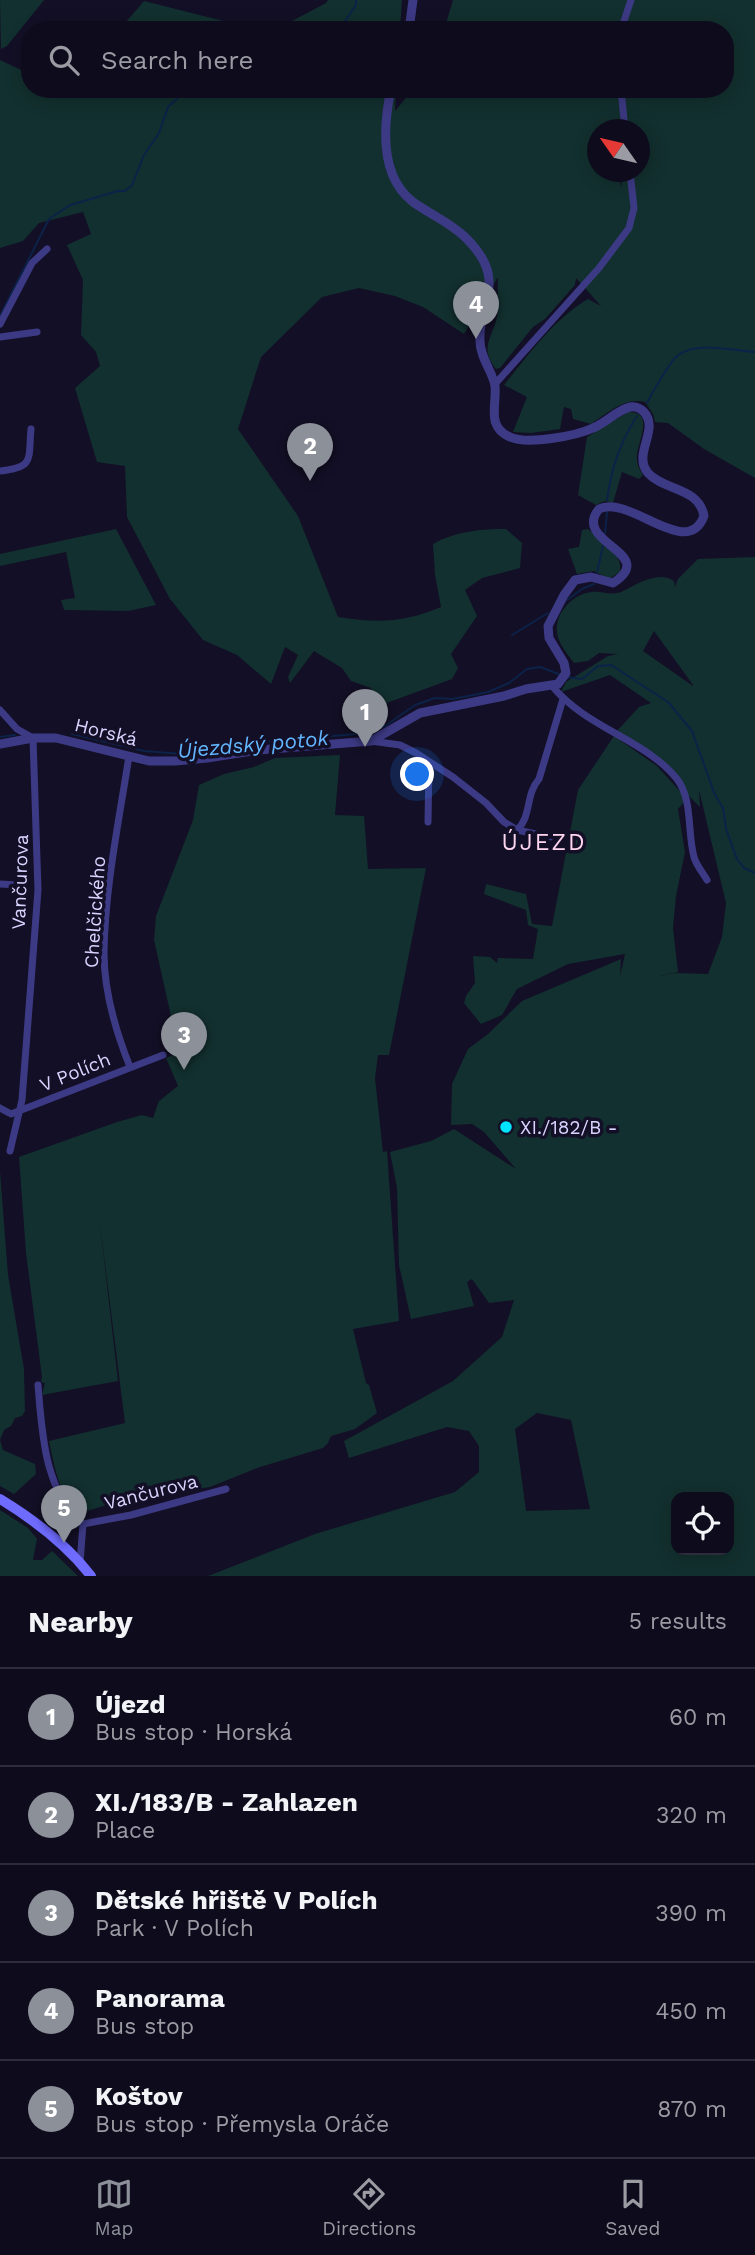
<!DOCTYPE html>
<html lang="en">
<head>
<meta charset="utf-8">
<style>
  :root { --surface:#0e0b1c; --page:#171425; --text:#f1f3f6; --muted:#9b9ba3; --line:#2e2b3b; --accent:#8c9099 }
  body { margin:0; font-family:"Work Sans",sans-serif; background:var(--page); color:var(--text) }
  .controls { position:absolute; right:21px; bottom:21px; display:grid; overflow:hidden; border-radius:14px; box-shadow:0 4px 18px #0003 }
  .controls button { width:63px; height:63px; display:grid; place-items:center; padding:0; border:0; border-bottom:2px solid var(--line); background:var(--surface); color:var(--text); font:35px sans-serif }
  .compass { position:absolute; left:587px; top:119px; width:63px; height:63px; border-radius:50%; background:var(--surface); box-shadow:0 4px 18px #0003; rotate:304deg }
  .you { position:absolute; left:418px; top:775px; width:24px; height:24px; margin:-18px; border:5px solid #fff; border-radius:50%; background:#1a73e8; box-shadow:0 0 0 10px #1a73e833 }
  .badge { display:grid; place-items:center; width:46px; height:46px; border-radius:50%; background:var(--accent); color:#fff; font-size:23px; font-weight:700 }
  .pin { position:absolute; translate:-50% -58px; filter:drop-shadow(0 2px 4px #0008) }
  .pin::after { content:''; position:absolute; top:37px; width:24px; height:21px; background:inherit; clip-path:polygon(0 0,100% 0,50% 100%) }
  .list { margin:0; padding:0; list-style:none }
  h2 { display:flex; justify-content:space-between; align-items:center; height:91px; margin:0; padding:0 28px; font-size:30px }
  h2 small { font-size:23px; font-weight:400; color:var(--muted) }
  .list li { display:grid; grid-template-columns:46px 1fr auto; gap:21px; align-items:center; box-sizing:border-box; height:98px; padding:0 28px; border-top:2px solid var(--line) }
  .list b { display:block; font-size:26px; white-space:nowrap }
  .list p { margin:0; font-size:23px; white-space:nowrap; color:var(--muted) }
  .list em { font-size:23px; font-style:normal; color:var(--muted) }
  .icon { flex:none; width:38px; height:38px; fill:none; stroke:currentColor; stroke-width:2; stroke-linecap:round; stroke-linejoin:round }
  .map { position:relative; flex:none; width:755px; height:1576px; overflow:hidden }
  .search { position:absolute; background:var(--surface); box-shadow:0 4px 18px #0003; left:21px; right:21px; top:21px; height:77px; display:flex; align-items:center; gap:18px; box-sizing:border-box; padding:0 24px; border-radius:28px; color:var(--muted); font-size:26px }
  .sheet { height:581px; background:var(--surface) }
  nav { display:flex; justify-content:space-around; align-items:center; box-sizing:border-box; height:98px; border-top:2px solid var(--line); background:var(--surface); font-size:19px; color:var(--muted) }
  nav a { display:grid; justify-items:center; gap:4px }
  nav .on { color:var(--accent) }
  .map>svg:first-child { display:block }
  .green { fill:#12302f; fill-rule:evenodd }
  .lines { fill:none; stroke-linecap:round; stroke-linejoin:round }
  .stream { stroke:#0c2248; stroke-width:2 }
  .minor { stroke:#3d3a85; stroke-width:7 }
  .tertiary { stroke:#3d3a85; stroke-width:9 }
  .secondary { stroke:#6f6bff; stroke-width:10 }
  .poi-dot { fill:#00e5ff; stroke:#130f26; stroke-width:2.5 }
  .labels { text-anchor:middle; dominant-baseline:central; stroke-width:7; stroke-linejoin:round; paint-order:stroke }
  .street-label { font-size:19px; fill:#d9d4ff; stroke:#130f26 }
  .poi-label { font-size:19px; fill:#d9d4ff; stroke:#130f26; text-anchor:start }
  .water-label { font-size:21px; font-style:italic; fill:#62b6ff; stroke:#130f26 }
  .quarter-label { font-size:23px; letter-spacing:2px; fill:#ffd6f0; stroke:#130f26 }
</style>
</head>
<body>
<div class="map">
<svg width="755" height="1576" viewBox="0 0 755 1576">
  <rect width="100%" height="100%" fill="#130f26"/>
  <!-- green -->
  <g class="green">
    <path d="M0 0H44L7 46 1 49Z"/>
    <path d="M328 0H402L400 30H275L326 3Z"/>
    <path d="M453 0H755V478L704 449 668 423 655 422 653 414 645 402C624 397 608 413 591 424L573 419 571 409 564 407 560 429 531 433 513 432 527 397 504 385C529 354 554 319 588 299L601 306 576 278 575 285 545 319 533 327 500 368 496 369C479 347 492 339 497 317 499 304 497 290 498 277L464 334 423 307 395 296 359 288 322 297 261 357 238 429 298 516 338 617C377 623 403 623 441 607L435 575 433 544C456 531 481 529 506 529L522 543 520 568 482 578 465 590 477 616 451 654 458 668 452 679 373 708 371 688 351 681 342 668 314 651 290 683 288 677 298 655 285 647 271 684 237 655 203 640 170 599 127 517 125 466 97 462 75 388 100 366 96 352 81 335 83 280 67 245 91 234 83 212 39 223 23 241 0 248V60L30 74V89L65 91 67 89H396L395 111 405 99 410 89H725V30H613V28L612 30H444ZM598 130H640V172H620L622 188 616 172H598Z"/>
    <path d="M144 1 259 30H119Z"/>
    <path d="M628 412C657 412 636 443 637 459 637 465 640 470 643 475L639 479 622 472 613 503 605 501 596 505 578 495 587 437Z"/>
    <path d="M116 529 156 605 128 611 64 610 61 600 75 598 66 552 0 566V554Z"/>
    <path d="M588 529C600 540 624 554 620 572L609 579 594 571 577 574 568 549 579 547 582 530Z"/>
    <path d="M755 557V1576H208L315 1534 455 1492 479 1472V1446L469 1431 447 1427 349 1458 344 1441 453 1381 502 1337 514 1300 489 1303 472 1279 467 1282 474 1306 411 1319 399 1265 397 1188 390 1152 431 1141 454 1129 516 1169 484 1132 472 1124 451 1125 452 1084 468 1049 488 1034 522 1001 621 959 620 976 625 954 568 964 517 989 502 1015 481 1024 464 1003 466 996 475 983 473 956 490 957 497 963 498 958 533 959 538 929 528 925 526 910 484 894 486 884 526 894 532 924 552 926 578 790 614 736 657 766 687 799 678 809 685 852 676 896 673 928 678 972 660 976 676 973 708 974 722 937 726 903 699 790 700 807 687 794 673 772 616 732 639 707 651 703 610 675 561 692 566 682 608 656 618 654 599 653 588 661 574 663C569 656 562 648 559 640 550 618 570 595 591 592 603 590 611 597 623 591 637 584 659 570 674 581L675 587 678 579 698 559ZM654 631 693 685V686L643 651ZM537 1413 571 1420 590 1509 526 1511 515 1429ZM676 1497H729V1550H676Z"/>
    <path d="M340 755 335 815 364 816 368 869 426 868 389 1055H378L375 1078 383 1152 387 1151 399 1321 353 1329 366 1383 369 1385 377 1413 355 1429 331 1436 328 1443 323 1448 257 1468 210 1487 196 1489 190 1485 159 1483 151 1489 144 1501 132 1502 124 1497H116L107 1505 80 1513C61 1505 53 1460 49 1441L125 1423 100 1224 118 1381 42 1395 45 1383 41 1382 42 1377 26 1253 19 1157 117 1122 142 1115 153 1118 159 1101 178 1086 166 1058 179 1052 154 940 156 916 193 820 199 785 224 774 254 767 275 758Z"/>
    <path d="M0 1171 8 1275 24 1369 25 1411 22 1416 15 1418 11 1426 4 1430 0 1440 3 1450 35 1464 36 1474 14 1494 0 1486Z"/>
    <path d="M0 1510 28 1528 37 1539 33 1560H42L52 1551 78 1576H0Z"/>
  </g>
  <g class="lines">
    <!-- stream -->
    <g class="stream">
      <path d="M339 30 356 5V0"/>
      <path d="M0 316 49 219 70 205 118 191H125L132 185 144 155 159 133 168 107 182 94C204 101 243 95 265 89"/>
      <path d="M647 403C652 393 670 362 677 356 697 340 733 351 755 352"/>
      <path d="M607 500C611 469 620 442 637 416"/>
      <path d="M605 533 607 512"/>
      <path d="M597 573 603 546"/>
      <path d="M567 600 582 589 594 584"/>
      <path d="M512 635 548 613"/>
      <path d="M566 677 582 679 598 666 611 665 668 702 692 731 715 795 723 808 726 829 737 859 744 868 755 873"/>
      <path d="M72 734 144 751 182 754 250 743 368 733 385 726 415 705 435 698 453 699 488 692 509 683 527 669 540 667 561 675"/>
      <path d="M0 737 15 735"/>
    </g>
    <!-- minor -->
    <g class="minor">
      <path d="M621 30 631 0"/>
      <path d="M621 89 625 130"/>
      <path d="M0 324 32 263 47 249"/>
      <path d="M0 337 37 332"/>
      <path d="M495 384 599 268 629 228 634 208 630 172"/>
      <path d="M0 471C35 467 28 460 31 429"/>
      <path d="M553 687C587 728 646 740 677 779 693 800 687 831 694 857 696 865 703 873 707 880"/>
      <path d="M0 710 17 729 33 738 38 890 22 1100 10 1151"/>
      <path d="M371 741 400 745 416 753 453 777 486 803 504 822 517 830 550 837"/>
      <path d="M129 756C119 821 105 887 104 953 104 992 116 1032 130 1067"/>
      <path d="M428 822 429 763"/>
      <path d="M517 830C532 816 525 795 539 779L563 699"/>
      <path d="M0 884 18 885"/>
      <path d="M0 1108 11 1114 163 1055"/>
      <path d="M38 1385C42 1432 44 1491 83 1524L131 1515 226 1489"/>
      <path d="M80 1563 83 1524"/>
    </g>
    <!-- tertiary -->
    <g class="tertiary">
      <path d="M409 30 413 0"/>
      <path d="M0 744 33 738H56L149 761H175L207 758 259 750 371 741 420 713 504 696 526 689 558 684 566 673 564 663 549 638 548 626 564 595 575 580 591 577 613 583C660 553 571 543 599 509 630 494 687 561 704 516 699 487 664 491 648 473 632 454 660 430 644 412 640 408 636 406 630 407 617 410 606 423 593 428 576 436 527 445 510 437 486 427 497 405 495 386 493 372 480 358 480 341 478 318 493 297 488 273 485 259 476 248 466 238 450 222 431 215 413 202 379 176 383 127 391 89"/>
    </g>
    <!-- secondary -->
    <path class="secondary" d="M0 1499C33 1519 67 1545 91 1576"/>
  </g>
  <!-- markers -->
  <circle class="poi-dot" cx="506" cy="1127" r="7"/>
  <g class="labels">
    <!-- street labels -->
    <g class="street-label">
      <text transform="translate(106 732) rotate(14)">Horská</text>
      <text transform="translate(20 882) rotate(-88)">Vančurova</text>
      <text transform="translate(95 912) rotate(-86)">Chelčického</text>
      <text transform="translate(75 1072) rotate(-22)">V Polích</text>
      <text transform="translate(151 1492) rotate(-14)">Vančurova</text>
    </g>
    <!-- poi labels -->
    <g class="poi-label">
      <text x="520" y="1127">XI./182/B -</text>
    </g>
    <!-- water labels -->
    <g class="water-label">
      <text transform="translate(253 744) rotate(-5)">Újezdský potok</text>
    </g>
    <!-- quarter labels -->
    <g class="quarter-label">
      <text x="544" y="842">ÚJEZD</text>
    </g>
  </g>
</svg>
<div class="controls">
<button><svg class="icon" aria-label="locate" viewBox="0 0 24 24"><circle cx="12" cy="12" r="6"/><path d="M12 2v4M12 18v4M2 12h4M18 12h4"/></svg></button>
</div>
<svg class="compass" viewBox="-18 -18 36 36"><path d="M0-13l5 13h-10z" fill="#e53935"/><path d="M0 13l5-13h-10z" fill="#9b9ba3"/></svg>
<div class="you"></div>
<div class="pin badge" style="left:365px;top:747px">1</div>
<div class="pin badge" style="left:310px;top:481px">2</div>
<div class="pin badge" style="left:184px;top:1070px">3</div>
<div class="pin badge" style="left:476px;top:339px">4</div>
<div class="pin badge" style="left:64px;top:1543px">5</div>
<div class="search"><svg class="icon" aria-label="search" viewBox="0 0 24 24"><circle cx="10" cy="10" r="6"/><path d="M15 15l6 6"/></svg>Search here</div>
</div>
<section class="sheet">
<h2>Nearby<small>5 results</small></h2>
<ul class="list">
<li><span class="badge">1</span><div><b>Újezd</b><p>Bus stop · Horská</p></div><em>60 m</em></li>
<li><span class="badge">2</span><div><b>XI./183/B - Zahlazen</b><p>Place</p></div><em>320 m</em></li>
<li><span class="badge">3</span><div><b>Dětské hřiště V Polích</b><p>Park · V Polích</p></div><em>390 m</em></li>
<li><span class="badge">4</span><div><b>Panorama</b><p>Bus stop</p></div><em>450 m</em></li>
<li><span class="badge">5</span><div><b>Koštov</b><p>Bus stop · Přemysla Oráče</p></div><em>870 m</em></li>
</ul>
</section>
<nav>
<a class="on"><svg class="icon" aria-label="map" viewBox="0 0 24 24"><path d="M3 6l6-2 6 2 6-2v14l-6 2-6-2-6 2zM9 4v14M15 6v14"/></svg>Map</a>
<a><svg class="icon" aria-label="directions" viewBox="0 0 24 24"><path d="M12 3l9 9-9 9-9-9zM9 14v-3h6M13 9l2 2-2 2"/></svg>Directions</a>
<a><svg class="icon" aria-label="saved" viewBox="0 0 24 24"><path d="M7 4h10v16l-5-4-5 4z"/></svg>Saved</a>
</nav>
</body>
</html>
